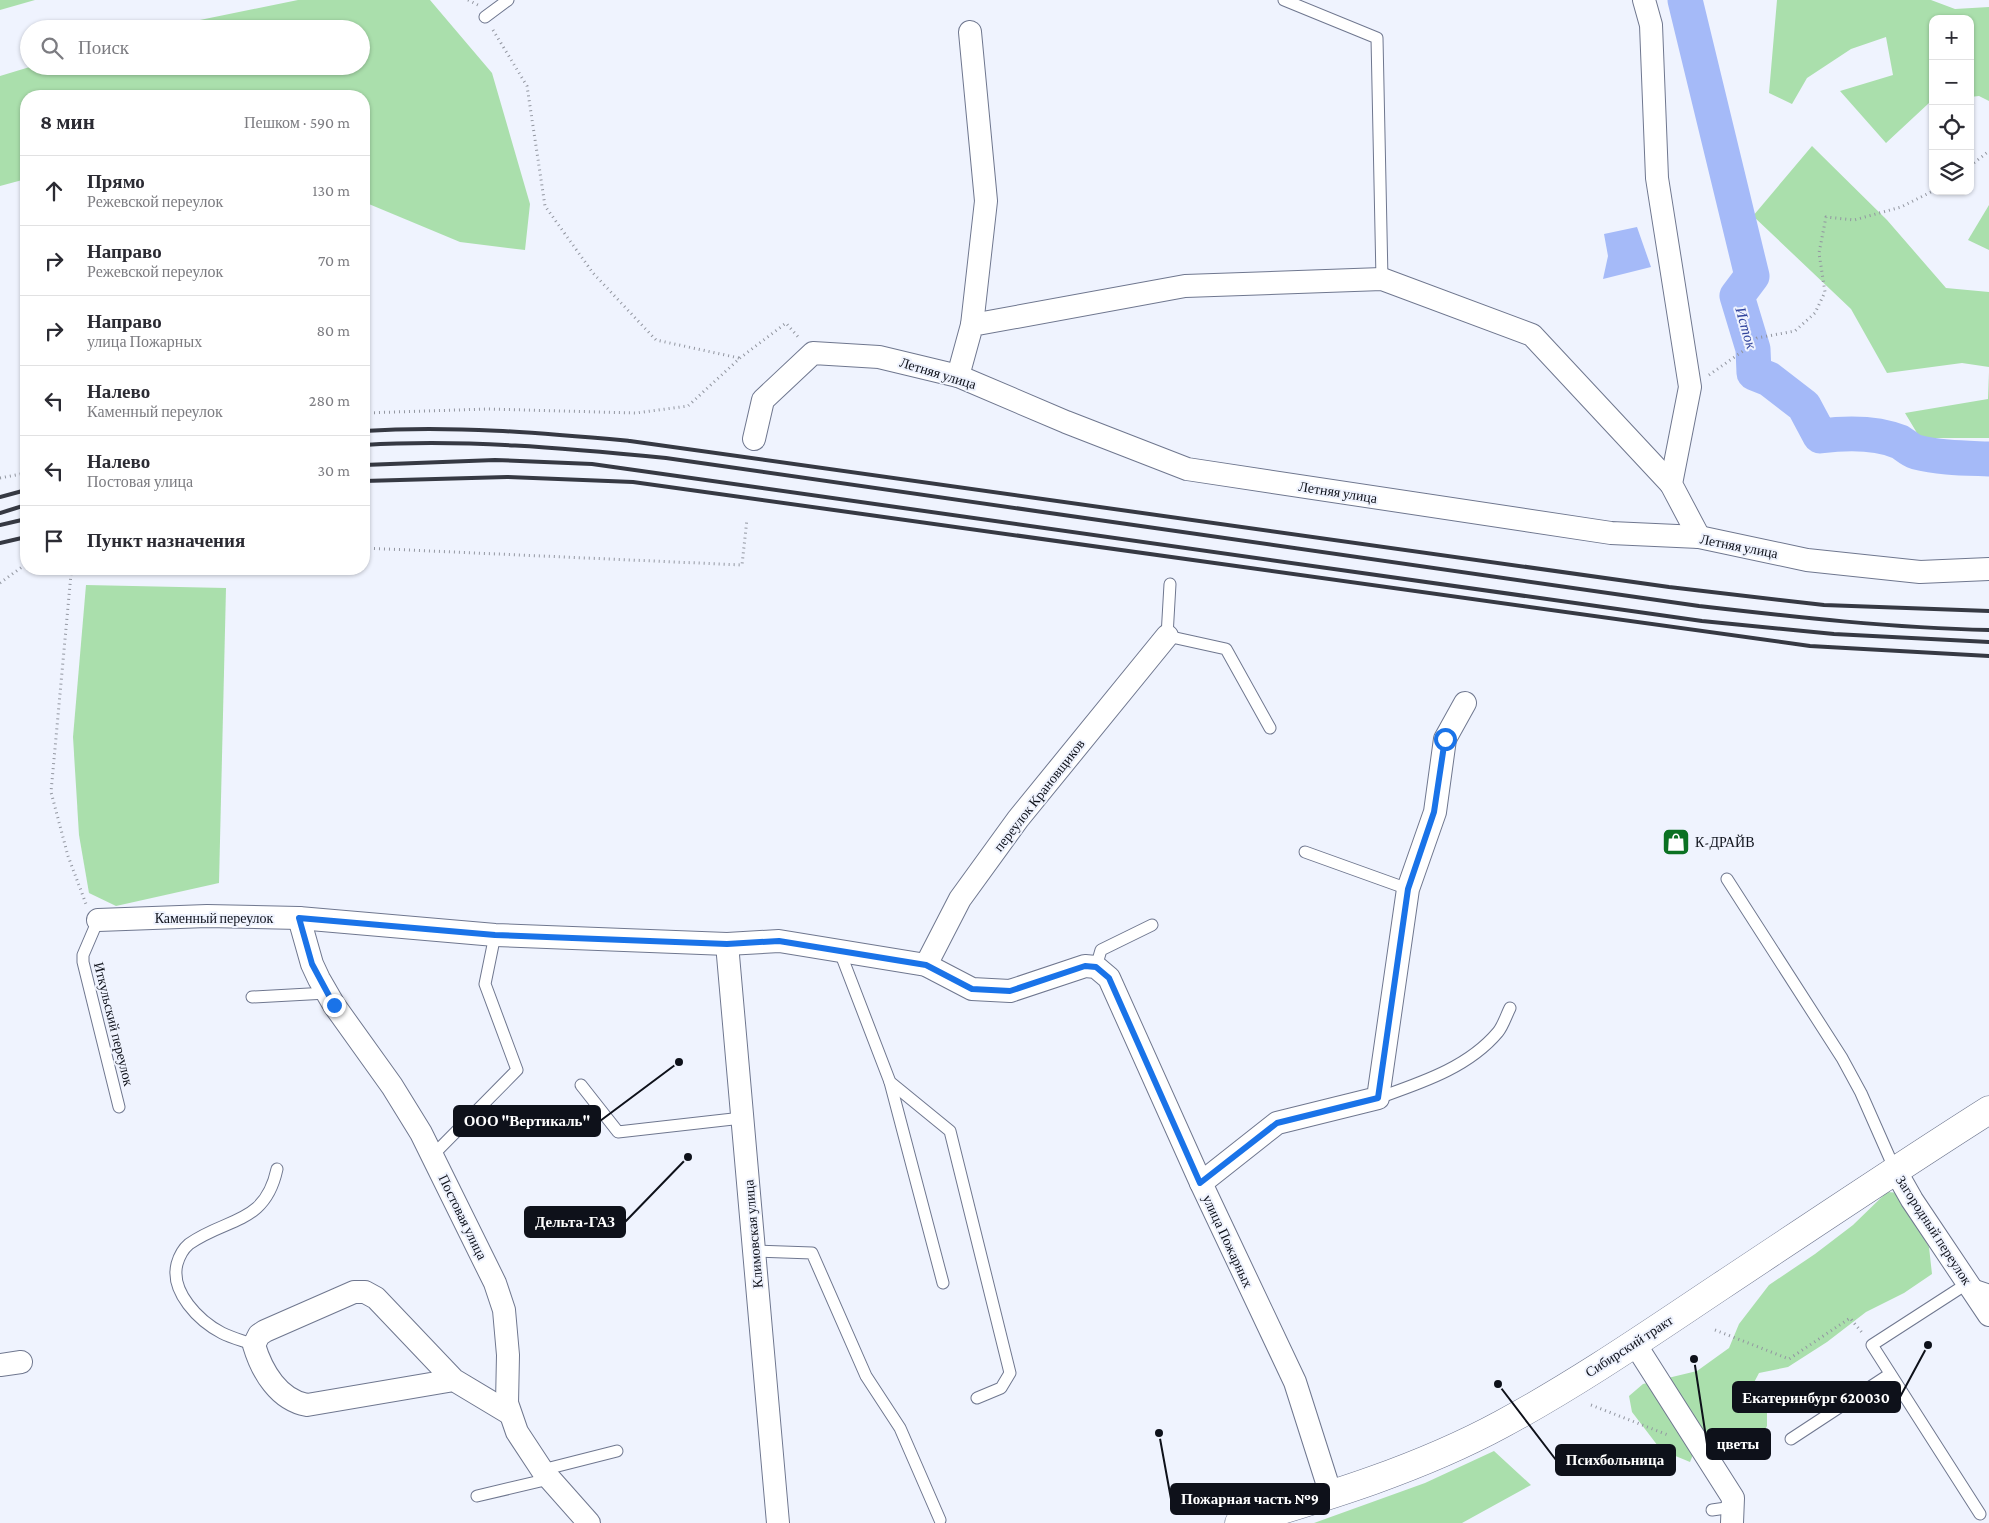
<!DOCTYPE html>
<html lang="ru">
<head>
<meta charset="utf-8">
<style>
  :root { --surface:#fff; --page:#f7f7f7; --text:#2b2b33; --muted:#7c7c81; --line:#e1e1e2 }
  body { margin:0; font-family:"Crimson Pro",serif; background:var(--page); color:var(--text) }
  .controls { position:absolute; right:15px; top:15px; display:grid; overflow:hidden; border-radius:10px; box-shadow:0 1px 4px #0004 }
  .controls button { width:45px; height:45px; display:grid; place-items:center; padding:0; border:0; border-bottom:1px solid var(--line); background:var(--surface); color:var(--text); font:25px sans-serif }
  .stop { position:absolute; width:15px; height:15px; margin:-11px; border:4px solid #1a73e8; border-radius:50%; background:#fff }
  .stop.end { background:#1a73e8; border-color:#fff; box-shadow:0 1px 5px #0008 }
  .list { margin:0; padding:0; list-style:none }
  h2 { display:flex; justify-content:space-between; align-items:center; height:65px; margin:0; padding:0 20px; font-size:21px }
  h2 small { font-size:16px; font-weight:400; color:var(--muted) }
  .list li { display:grid; grid-template-columns:32px 1fr auto; gap:15px; align-items:center; box-sizing:border-box; height:70px; padding:0 20px; border-top:1px solid var(--line) }
  .list b { display:block; font-size:19px; white-space:nowrap }
  .list p { margin:0; font-size:16px; white-space:nowrap; color:var(--muted) }
  .list em { font-size:16px; font-style:normal; color:var(--muted) }
  .icon { flex:none; width:28px; height:28px; fill:none; stroke:currentColor; stroke-width:2; stroke-linecap:round; stroke-linejoin:round }
  .map { position:relative; flex:none; width:1989px; height:1523px; overflow:hidden }
  .search { position:absolute; background:var(--surface); box-shadow:0 1px 4px #0004; left:20px; top:20px; width:350px; height:55px; display:flex; align-items:center; gap:12px; box-sizing:border-box; padding:0 18px; border-radius:28px; color:var(--muted); font-size:19px }
  .panel { position:absolute; background:var(--surface); box-shadow:0 1px 4px #0004; left:20px; top:90px; width:350px; height:485px; border-radius:20px }
  .map>svg:first-child { display:block }
  .green { fill:#aadfac }
  .water { fill:#a5baf8 }
  .lines { fill:none; stroke-linecap:round; stroke-linejoin:round }
  .river { stroke:#a5baf8; stroke-width:35 }
  .service-casing { stroke:#6f778f; stroke-width:13 }
  .minor-casing { stroke:#6f778f; stroke-width:24 }
  .secondary-casing { stroke:#6f778f; stroke-width:29 }
  .path { stroke:#9296a0; stroke-width:3; stroke-dasharray:1 4; stroke-linecap:butt }
  .service { stroke:#fff; stroke-width:11 }
  .minor { stroke:#fff; stroke-width:22 }
  .secondary { stroke:#fff; stroke-width:28 }
  .rail { stroke:#363943; stroke-width:4 }
  .route { stroke:#1a73e8; stroke-width:6 }
  .labels { text-anchor:middle; dominant-baseline:central; stroke-width:4; stroke-linejoin:round; paint-order:stroke }
  .street-label { font-size:14px; fill:#0e111a; stroke:#eff3fe }
  .poi-label { font-size:14px; fill:#0e111a; stroke:#eff3fe; text-anchor:start }
  .water-label { font-size:15px; font-style:italic; fill:#31449d; stroke:#eff3fe }
  .leader { fill:none; stroke:#0e111a; stroke-width:2 }
  .callout-dot { fill:#0e111a; stroke:#eff3fe; stroke-width:2 }
  .callout { fill:#0e111a; stroke:#0e111a; stroke-width:2 }
  .callout-label { font-size:15px; text-anchor:middle; font-weight:bold; fill:#fff }
</style>
</head>
<body>
<div class="map">
<svg width="1989" height="1523" viewBox="0 0 1989 1523">
  <rect width="100%" height="100%" fill="#eff3fe"/>
  <!-- green -->
  <g class="green">
    <path d="M0 0H35L0 10Z"/>
    <path d="M298 0H430L492 73 530 204 525 250 460 242 364 202V96H26V179L0 186V76L33 66H361V29H156Z"/>
    <path d="M1777 0H1931L1955 9 1989 7V101L1979 96 1970 97V19H1933V103H1929L1886 143 1840 91 1893 75 1886 37 1851 49 1807 78 1792 104 1769 93Z"/>
    <path d="M1812 146 1887 220 1946 288 1989 292V367L1962 363 1887 373 1851 309 1753 216Z"/>
    <path d="M1989 205V250L1968 240Z"/>
    <path d="M1989 372V438H1920L1905 413 1988 399Z"/>
    <path d="M86 585 226 588 219 883 116 906 89 893 79 835 73 737Z"/>
    <path d="M1887 1192 1902 1193 1913 1220 1929 1247 1932 1274 1904 1293 1866 1312 1827 1342 1788 1367 1759 1373 1749 1392 1767 1404V1426L1753 1451 1702 1432 1690 1462 1661 1450 1632 1412 1629 1396 1643 1384 1697 1371 1729 1348 1739 1324 1769 1285 1815 1254 1853 1225Z"/>
    <path d="M1494 1451 1531 1485 1462 1523H1314L1425 1483Z"/>
  </g>
  <!-- water -->
  <path class="water" d="M1637 227 1651 267 1603 279 1608 256 1604 234Z"/>
  <g class="lines">
    <!-- river -->
    <path class="river" d="M1685 0 1752 276 1737 296 1753 349 1754 373 1769 379 1804 406 1820 436C1844 433 1876 432 1900 442 1905 445 1910 450 1916 452 1940 458 1964 458 1989 459"/>
    <!-- service casing -->
    <g class="service-casing">
      <g id="service">
        <path d="M1284 0 1377 38 1382 279"/>
        <path d="M485 17 508 0"/>
        <path d="M1170 584 1167 636 1226 649 1270 728"/>
        <path d="M1305 852 1408 889"/>
        <path d="M1727 879 1842 1058 1861 1093 1895 1170"/>
        <path d="M98 920 83 955V962L119 1107"/>
        <path d="M840 952 890 1082 950 1131 1010 1373 1001 1388 977 1398"/>
        <path d="M1096 967 1101 950 1152 925"/>
        <path d="M252 997 327 993"/>
        <path d="M890 1082 943 1283"/>
        <path d="M581 1085 618 1132 742 1118"/>
        <path d="M1378 1098C1420 1083 1468 1068 1498 1032 1503 1026 1506 1016 1510 1008"/>
        <path d="M433 1155 517 1070 485 984 495 935"/>
        <path d="M754 1251 812 1253 866 1376 900 1428 940 1520"/>
        <path d="M254 1345C244 1341 232 1338 222 1333 199 1321 170 1292 177 1264 179 1257 183 1249 189 1244 227 1217 265 1225 277 1169"/>
        <path d="M1791 1439 1890 1374"/>
        <path d="M542 1470 617 1451"/>
        <path d="M477 1496 549 1479"/>
        <path d="M1712 1510 1733 1507"/>
        <path d="M1980 1514 1872 1345 1968 1283 1989 1290"/>
      </g>
    </g>
    <!-- minor casing -->
    <g class="minor-casing">
      <g id="minor">
        <path d="M1644 0 1651 25 1657 178 1690 387 1671 484 1699 537"/>
        <path d="M970 32 986 201 972 325"/>
        <path d="M958 376 972 325 1185 286 1382 279 1532 335 1671 484"/>
        <path d="M754 439 763 400 813 353 879 357 958 376 1066 422 1187 469 1611 533 1699 537 1807 560 1920 572 1989 569"/>
        <path d="M299 918 312 964 319 979 334 1005 392 1086 421 1133 495 1283 504 1310 508 1355 507 1403 517 1432 542 1470 589 1523"/>
        <path d="M98 920 207 916 299 918 495 935 727 944 779 941 926 965 972 989 1010 991 1085 966 1096 967 1109 978 1201 1183 1295 1382 1331 1495"/>
        <path d="M727 944 778 1523"/>
        <path d="M926 965 960 899 1018 819 1167 636"/>
        <path d="M1895 1170 1912 1200 1989 1315"/>
        <path d="M1201 1183 1277 1123 1378 1098 1408 889 1435 812 1445 739 1465 703"/>
        <path d="M1635 1344 1733 1498 1732 1523"/>
        <path d="M0 1365 21 1362"/>
        <path d="M454 1380 307 1405C279 1400 262 1372 254 1345L259 1335 265 1331 354 1292H365L376 1298 454 1380 509 1413"/>
      </g>
    </g>
    <!-- secondary casing -->
    <g class="secondary-casing">
      <path id="secondary" d="M1239 1523C1329 1496 1419 1469 1502 1424 1578 1383 1649 1334 1721 1286 1810 1227 1899 1167 1989 1110"/>
    </g>
    <!-- path -->
    <g class="path">
      <path d="M468 0 478 5"/>
      <path d="M493 30 527 86 545 206 593 273 656 340 739 358"/>
      <path d="M1970 166 1989 151"/>
      <path d="M1709 375 1743 351 1757 338 1795 331 1815 313 1825 292 1819 253 1826 217 1854 220 1901 207 1933 191"/>
      <path d="M364 413 488 409 636 413 688 406 740 358 786 323 800 339"/>
      <path d="M0 478 26 473"/>
      <path d="M364 548 742 565 747 519"/>
      <path d="M62 569 71 574"/>
      <path d="M71 574 51 792 68 856 86 904"/>
      <path d="M71 574 79 569"/>
      <path d="M0 583 26 564"/>
      <path d="M1715 1330 1789 1359 1850 1318 1864 1335"/>
      <path d="M1591 1405 1668 1435"/>
    </g>
    <!-- service -->
    <use href="#service" class="service"/>
    <!-- minor -->
    <use href="#minor" class="minor"/>
    <!-- secondary -->
    <use href="#secondary" class="secondary"/>
    <!-- rail -->
    <g class="rail">
      <path d="M364 431C453 425 541 433 630 441L1669 587 1824 605 1989 611"/>
      <path d="M364 445C465 439 565 448 666 458L1699 606C1795 617 1892 628 1989 630"/>
      <path d="M364 465 495 460 592 464 1702 621 1834 634 1989 642"/>
      <path d="M364 481 507 477 633 482 1810 646 1989 656"/>
      <path d="M0 497 26 490"/>
      <path d="M0 513 26 505"/>
      <path d="M0 525 26 519"/>
      <path d="M0 543 26 537"/>
    </g>
  </g>
  <g class="lines">
    <!-- route -->
    <path class="route" d="M334 1005 312 964 299 918 495 935 727 944 779 941 926 965 972 989 1010 991 1085 966 1096 967 1109 978 1200 1183 1277 1123 1378 1098 1408 889 1434 812 1445 739"/>
  </g>
  <!-- icons -->
  <defs>
    <g id="shop-square" transform="scale(1.4375)"><rect x="-9" y="-9" width="18" height="18" rx="4" fill="#0a7122" stroke="#eff3fe"/><path d="M-5-2.5h2.3a2.7 3.5 0 0 1 5.4 0H5L5.5 6h-11ZM-1.5-2.5h3a1.5 2.3 0 0 0-3 0Z" fill="#fff"/></g>
  </defs>
  <g fill-rule="evenodd">
    <use href="#shop-square" x="1676" y="842"/>
  </g>
  <g class="labels">
    <!-- street labels -->
    <g class="street-label">
      <text transform="translate(938 373) rotate(17)">Летняя улица</text>
      <text transform="translate(1338 492) rotate(9)">Летняя улица</text>
      <text transform="translate(1739 546) rotate(11)">Летняя улица</text>
      <text transform="translate(1039 795) rotate(-52)">переулок Крановщиков</text>
      <text x="214" y="918">Каменный переулок</text>
      <text transform="translate(114 1024) rotate(76)">Иткульский переулок</text>
      <text transform="translate(463 1217) rotate(64)">Постовая улица</text>
      <text transform="translate(1934 1230) rotate(57)">Загородный переулок</text>
      <text transform="translate(753 1234) rotate(-95)">Климовская улица</text>
      <text transform="translate(1228 1241) rotate(65)">улица Пожарных</text>
      <text transform="translate(1629 1346) rotate(-33)">Сибирский тракт</text>
    </g>
    <!-- poi labels -->
    <g class="poi-label">
      <text x="1695" y="842">К-ДРАЙВ</text>
    </g>
    <!-- water labels -->
    <g class="water-label">
      <text transform="translate(1746 328) rotate(74)">Исток</text>
    </g>
  </g>
  <!-- callouts -->
  <path class="leader" d="M679 1062L600 1121M688 1157L625 1222M1928 1345L1900 1397M1694 1359L1707 1444M1498 1384L1556 1460M1159 1433L1171 1499"/>
  <g class="callout-dot">
    <circle cx="679" cy="1062" r="5"/>
    <circle cx="688" cy="1157" r="5"/>
    <circle cx="1928" cy="1345" r="5"/>
    <circle cx="1694" cy="1359" r="5"/>
    <circle cx="1498" cy="1384" r="5"/>
    <circle cx="1159" cy="1433" r="5"/>
  </g>
  <g class="callout">
    <rect x="454" y="1106" width="146" height="30" rx="5"/>
    <rect x="525" y="1207" width="100" height="30" rx="5"/>
    <rect x="1733" y="1382" width="167" height="30" rx="5"/>
    <rect x="1707" y="1429" width="63" height="30" rx="5"/>
    <rect x="1556" y="1445" width="119" height="30" rx="5"/>
    <rect x="1171" y="1484" width="158" height="30" rx="5"/>
  </g>
  <g class="callout-label">
    <text x="527" y="1126">ООО "Вертикаль"</text>
    <text x="575" y="1227">Дельта-ГАЗ</text>
    <text x="1816" y="1403">Екатеринбург 620030</text>
    <text x="1738" y="1449">цветы</text>
    <text x="1615" y="1465">Психбольница</text>
    <text x="1250" y="1504">Пожарная часть №9</text>
  </g>
</svg>
<div class="controls">
<button>+</button>
<button>−</button>
<button><svg class="icon" aria-label="locate" viewBox="0 0 24 24"><circle cx="12" cy="12" r="6"/><path d="M12 2v4M12 18v4M2 12h4M18 12h4"/></svg></button>
<button><svg class="icon" aria-label="layers" viewBox="0 0 24 24"><path d="M12 4l9 5-9 5-9-5zM3 14l9 5 9-5"/></svg></button>
</div>
<div class="stop" style="left:1445px;top:739px"></div>
<div class="stop end" style="left:334px;top:1005px"></div>
<div class="search"><svg class="icon" aria-label="search" viewBox="0 0 24 24"><circle cx="10" cy="10" r="6"/><path d="M15 15l6 6"/></svg>Поиск</div>
<section class="panel">
<h2>8 мин<small>Пешком · 590 m</small></h2>
<ul class="list">
<li><svg class="icon" aria-label="ahead" viewBox="0 0 24 24"><path d="M12 20V5M6 11l6-6 6 6"/></svg><div><b>Прямо</b><p>Режевской переулок</p></div><em>130 m</em></li>
<li><svg class="icon" aria-label="right" viewBox="0 0 24 24"><path d="M7 20v-9h11M14 6l5 5-5 5"/></svg><div><b>Направо</b><p>Режевской переулок</p></div><em>70 m</em></li>
<li><svg class="icon" aria-label="right" viewBox="0 0 24 24"><path d="M7 20v-9h11M14 6l5 5-5 5"/></svg><div><b>Направо</b><p>улица Пожарных</p></div><em>80 m</em></li>
<li><svg class="icon" aria-label="left" viewBox="0 0 24 24"><path d="M17 20v-9H6M10 6l-5 5 5 5"/></svg><div><b>Налево</b><p>Каменный переулок</p></div><em>280 m</em></li>
<li><svg class="icon" aria-label="left" viewBox="0 0 24 24"><path d="M17 20v-9H6M10 6l-5 5 5 5"/></svg><div><b>Налево</b><p>Постовая улица</p></div><em>30 m</em></li>
<li><svg class="icon" aria-label="arrive" viewBox="0 0 24 24"><path d="M6 21V4h12l-3 4 3 4H6"/></svg><div><b>Пункт назначения</b></div></li>
</ul>
</section>
</div>
</body>
</html>
